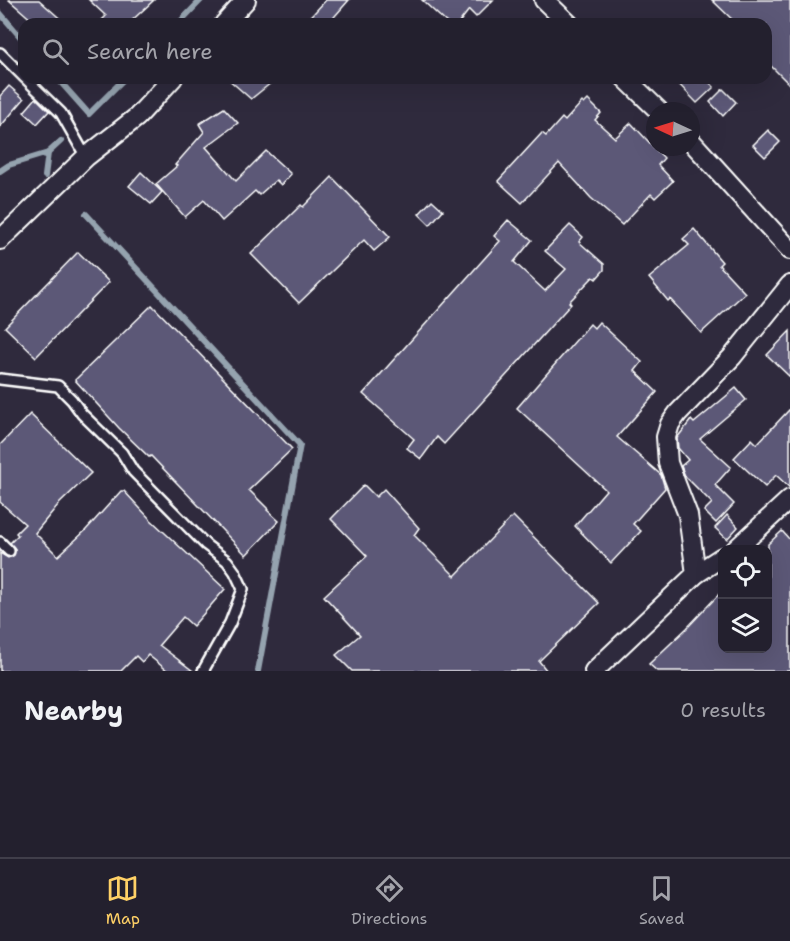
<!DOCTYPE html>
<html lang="en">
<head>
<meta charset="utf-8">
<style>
  :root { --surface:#23202e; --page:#2f2d3a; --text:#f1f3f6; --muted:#a3a3aa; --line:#403e4a; --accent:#ffd166 }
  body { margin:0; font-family:"Shantell Sans",sans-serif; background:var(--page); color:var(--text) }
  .controls { position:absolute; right:18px; bottom:18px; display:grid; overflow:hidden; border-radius:12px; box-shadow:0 6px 24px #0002 }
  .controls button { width:54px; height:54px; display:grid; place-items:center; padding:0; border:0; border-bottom:2px solid var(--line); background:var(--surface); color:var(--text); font:30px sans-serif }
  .compass { position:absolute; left:646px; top:102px; width:54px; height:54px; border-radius:50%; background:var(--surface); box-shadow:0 6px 24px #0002; rotate:274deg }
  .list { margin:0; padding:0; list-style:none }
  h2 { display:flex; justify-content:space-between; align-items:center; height:78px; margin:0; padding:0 24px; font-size:26px }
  h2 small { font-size:20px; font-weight:400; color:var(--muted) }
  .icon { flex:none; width:33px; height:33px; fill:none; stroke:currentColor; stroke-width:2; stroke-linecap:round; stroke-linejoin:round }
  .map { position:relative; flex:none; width:790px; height:671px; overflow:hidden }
  .search { position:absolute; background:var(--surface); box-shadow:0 6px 24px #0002; left:18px; right:18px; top:18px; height:66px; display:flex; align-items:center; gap:15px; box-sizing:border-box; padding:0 21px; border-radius:18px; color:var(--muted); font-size:22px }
  .sheet { height:186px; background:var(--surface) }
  nav { display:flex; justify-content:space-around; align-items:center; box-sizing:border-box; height:84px; border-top:2px solid var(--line); background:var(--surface); font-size:16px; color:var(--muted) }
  nav a { display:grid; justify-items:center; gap:3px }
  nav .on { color:var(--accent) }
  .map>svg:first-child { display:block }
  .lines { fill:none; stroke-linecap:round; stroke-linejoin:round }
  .stream { stroke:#95a3af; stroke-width:6 }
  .building { fill:#5c5977; stroke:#fff; stroke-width:1.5 }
  .lane-casing { stroke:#fff; stroke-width:14 }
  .street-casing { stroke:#fff; stroke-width:22 }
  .lane { stroke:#2f2a3d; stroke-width:9 }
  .street { stroke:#2f2a3d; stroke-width:18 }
</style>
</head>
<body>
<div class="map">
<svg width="790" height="671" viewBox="0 0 790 671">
  <rect width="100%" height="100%" fill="#2f2a3d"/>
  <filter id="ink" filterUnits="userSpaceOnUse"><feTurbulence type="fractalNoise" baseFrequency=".0167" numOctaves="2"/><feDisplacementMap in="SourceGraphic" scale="12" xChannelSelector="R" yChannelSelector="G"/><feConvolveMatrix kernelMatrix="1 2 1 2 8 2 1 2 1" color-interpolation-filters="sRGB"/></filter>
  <g filter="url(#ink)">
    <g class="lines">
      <!-- stream -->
      <g class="stream">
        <path d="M0 13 24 41"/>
        <path d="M178 24 201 0"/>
        <path d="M57 78 89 114 125 78"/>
        <path d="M0 171 9 165 48 153 61 141"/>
        <path d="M45 176 48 153"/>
        <path d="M86 214 300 445 258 671"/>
      </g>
    </g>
    <!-- building -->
    <g class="building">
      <path d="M9 0H39L66 24H32L34 22Z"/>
      <path d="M89 0H154L128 24H98L106 16Z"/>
      <path d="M326 0H349L328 24H304Z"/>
      <path d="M422 0H493L476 17 469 10 458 24H448Z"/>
      <path d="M712 0H790V85L766 61V24H737Z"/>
      <path d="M227 78H277L251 99Z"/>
      <path d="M673 78H705L714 87 697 103Z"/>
      <path d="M9 86 24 99 0 127V96Z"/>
      <path d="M723 89 736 102 723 116 710 102Z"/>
      <path d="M36 98 49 111 37 124 24 112Z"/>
      <path d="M588 100 601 113 595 120 615 138 631 123 664 158 658 165 673 181 655 198 651 194 622 225 591 198 559 163 522 203 498 181 542 133 546 136 562 118 565 121 582 102 584 104Z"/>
      <path d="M224 108 238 123 206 147 236 181 266 151 291 174 281 185 276 180 259 195 255 191 222 221 204 200 185 217 156 184 177 166 175 165 204 132 199 124Z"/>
      <path d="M768 130 780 142 765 157 753 145Z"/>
      <path d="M141 172 162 192 151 204 129 186Z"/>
      <path d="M332 177 390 237 374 251 364 240 299 303 251 254 301 205 303 207Z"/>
      <path d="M432 200 443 210 430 225 419 214Z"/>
      <path d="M508 220 532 240 514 262 545 291 566 269 545 251 570 225 583 237 579 242 604 264V270L596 279 593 277 569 302 571 304 444 444 437 437 421 459 407 448 414 439 363 394 500 241 494 236Z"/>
      <path d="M694 229 722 262 719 265 745 293 701 333 670 299 668 301 649 278 689 245 683 239Z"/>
      <path d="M78 252 109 282 36 357 5 327Z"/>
      <path d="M152 305 292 449 249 490 268 509 267 510 279 521 246 555 151 456 149 457 119 428 75 380Z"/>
      <path d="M599 322 642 362 635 371 657 392 617 437 661 475 665 488 633 524 641 531 611 563 575 526 606 490 517 408 590 324 594 328Z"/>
      <path d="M790 331V377L767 355Z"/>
      <path d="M736 388 746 400 700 439 731 467 715 485 734 504 716 523 704 511 712 503 685 476 681 466 688 460 678 448 677 438 691 420 694 423Z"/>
      <path d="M790 409V488L776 475 765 487 734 458 752 439 757 444Z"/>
      <path d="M30 414 91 473 58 505 35 533 58 556 85 531 121 491H124L150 519 225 589 193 626 183 617 159 645 193 671H168L148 655 142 662 136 656 121 671H0V553L8 558 14 555 15 549 10 543 18 535 16 533 25 524 0 502V445Z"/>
      <path d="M364 485 376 497 384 489 419 528 414 535 455 576 513 516 599 603 539 661 547 671H352L336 655 360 635 324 596 367 556 331 519Z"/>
      <path d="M727 515 738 527 727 539 715 528Z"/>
      <path d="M782 531 790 540V671H657L649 664 687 628 723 590V648H768V544Z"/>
    </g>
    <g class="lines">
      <!-- lane casing -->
      <g class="lane-casing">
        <g id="lane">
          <path d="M0 53 24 77"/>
          <path d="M25 78 61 113 86 157"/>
          <path d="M0 379 58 386 72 400 82 414 122 453 133 471 206 545 227 561 235 572 243 589 230 623 203 671"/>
          <path d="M0 542 9 551"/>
        </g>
      </g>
      <!-- street casing -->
      <g class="street-casing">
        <g id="street">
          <path d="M544 0 569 24"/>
          <path d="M224 24 246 0"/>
          <path d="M625 78 659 111"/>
          <path d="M691 141 790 250"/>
          <path d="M0 240 86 157 137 117 173 78"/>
          <path d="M735 550 790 499"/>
          <path d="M696 574 688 515 668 463 666 437 670 424 678 413 732 357 790 285"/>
          <path d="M594 671 696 574 722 557"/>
        </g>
      </g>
      <!-- lane -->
      <use href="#lane" class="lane"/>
      <!-- street -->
      <use href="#street" class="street"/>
    </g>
  </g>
</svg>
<div class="controls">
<button><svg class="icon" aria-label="locate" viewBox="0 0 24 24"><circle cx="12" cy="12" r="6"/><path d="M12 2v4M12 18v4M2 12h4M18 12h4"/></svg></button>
<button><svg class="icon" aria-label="layers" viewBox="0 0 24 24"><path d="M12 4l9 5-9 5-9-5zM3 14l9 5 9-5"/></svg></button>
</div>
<svg class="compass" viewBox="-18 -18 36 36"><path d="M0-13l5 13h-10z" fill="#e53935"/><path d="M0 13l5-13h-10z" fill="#a3a3aa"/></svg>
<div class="search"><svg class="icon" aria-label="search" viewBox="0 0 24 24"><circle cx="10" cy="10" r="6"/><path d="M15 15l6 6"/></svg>Search here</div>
</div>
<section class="sheet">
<h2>Nearby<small>0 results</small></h2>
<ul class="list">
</ul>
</section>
<nav>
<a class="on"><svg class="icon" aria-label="map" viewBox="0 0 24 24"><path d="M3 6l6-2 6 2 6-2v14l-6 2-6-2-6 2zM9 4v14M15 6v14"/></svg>Map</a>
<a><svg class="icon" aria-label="directions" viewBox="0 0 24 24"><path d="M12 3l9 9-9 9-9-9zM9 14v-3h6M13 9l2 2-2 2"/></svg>Directions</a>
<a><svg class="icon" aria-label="saved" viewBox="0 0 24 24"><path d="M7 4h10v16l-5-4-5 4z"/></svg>Saved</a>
</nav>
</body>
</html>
